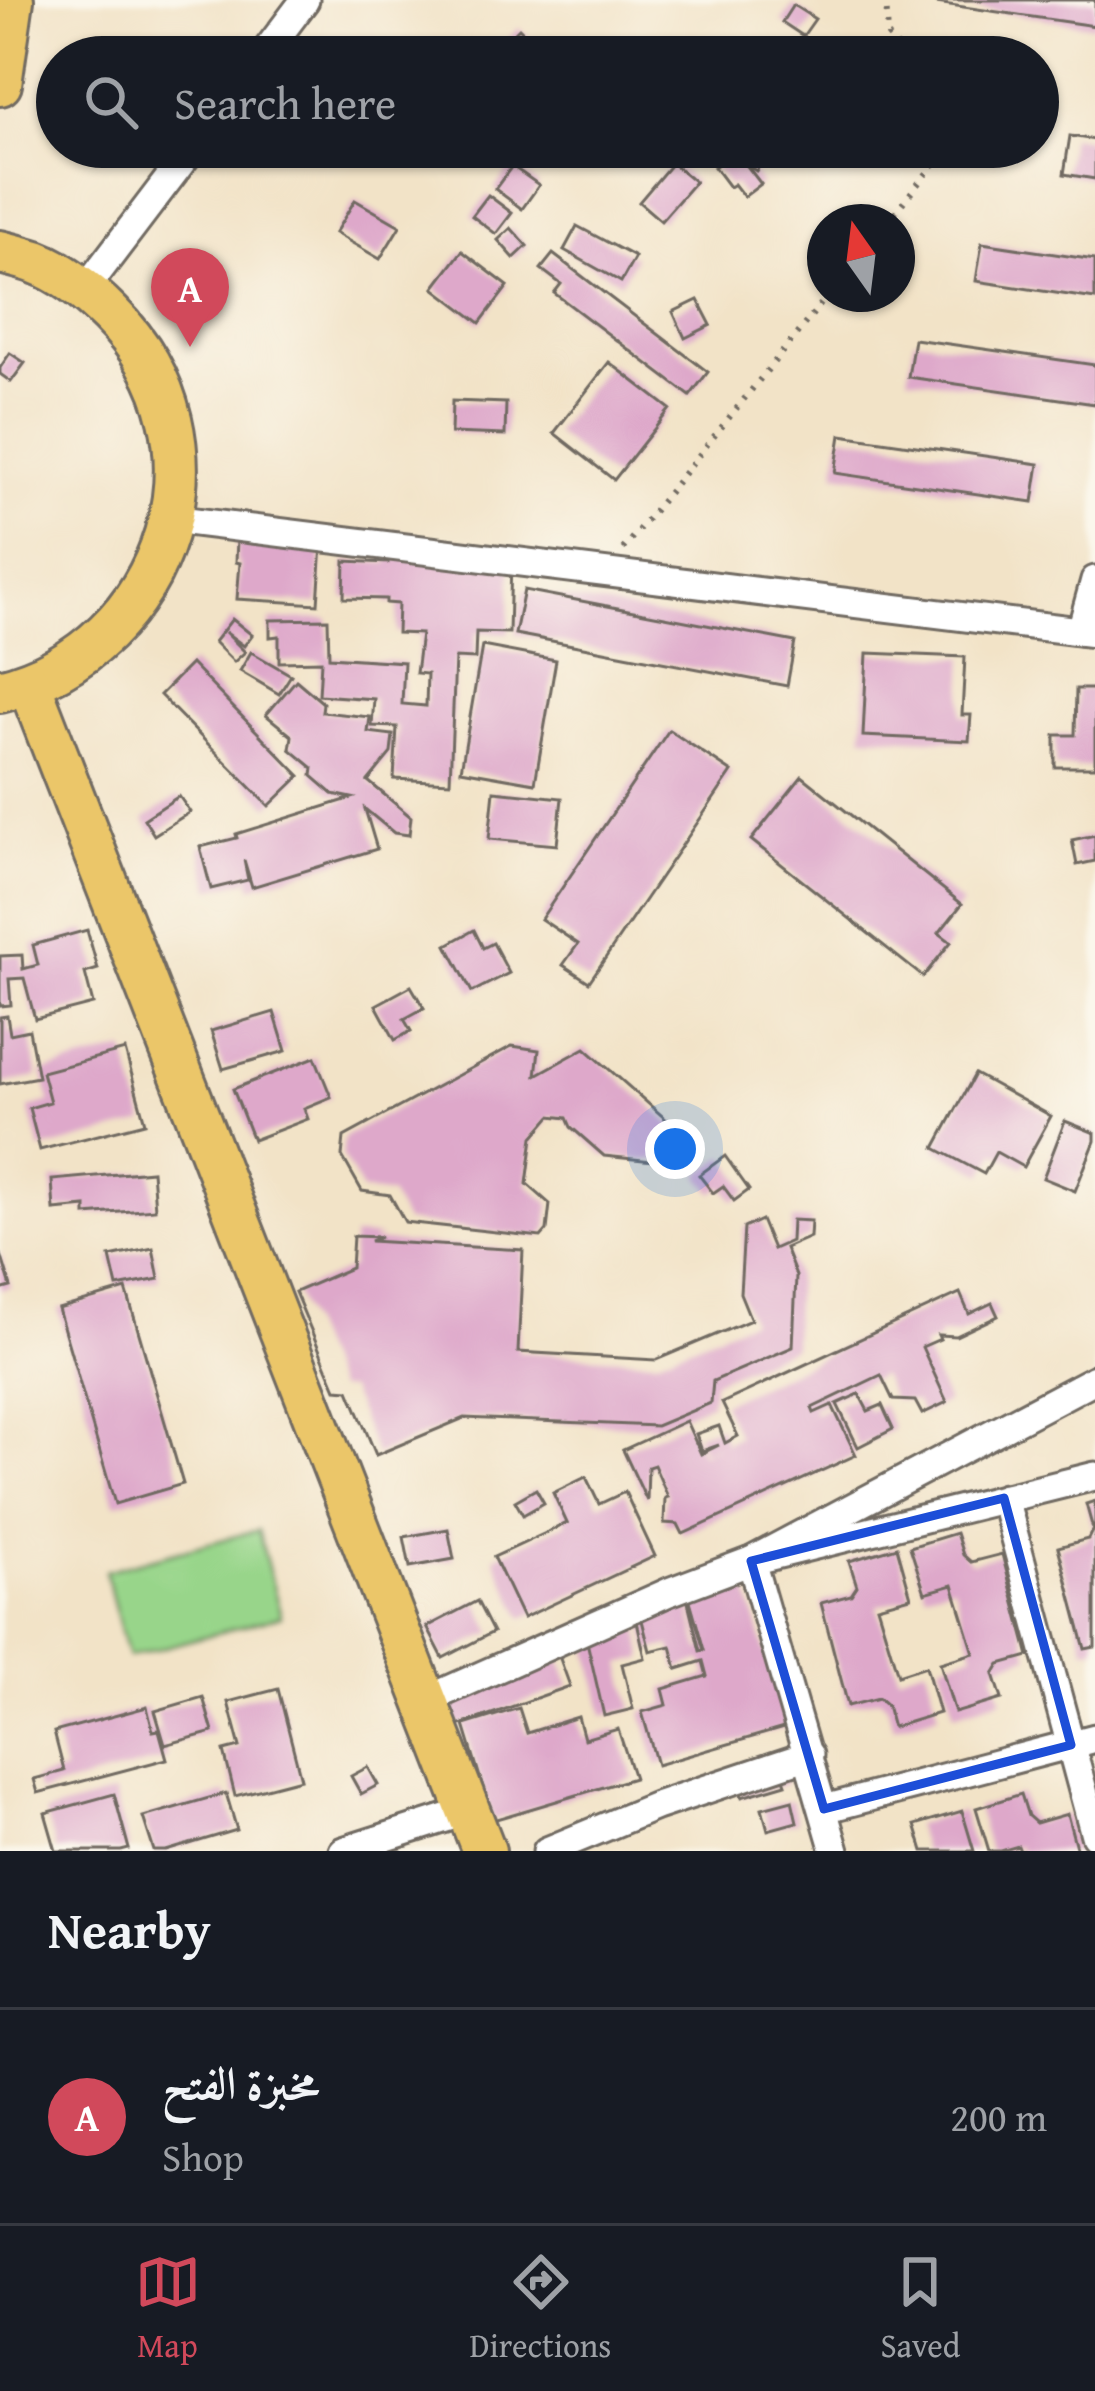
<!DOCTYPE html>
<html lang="en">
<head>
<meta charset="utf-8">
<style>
  :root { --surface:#171b24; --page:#242831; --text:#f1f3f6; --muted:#9ea1a6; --line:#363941; --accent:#d1495b }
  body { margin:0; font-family:"Gentium Book Plus",Amiri,serif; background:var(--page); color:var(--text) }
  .compass { position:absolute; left:807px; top:204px; width:108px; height:108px; border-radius:50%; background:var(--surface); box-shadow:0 3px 9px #0004; rotate:346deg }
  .you { position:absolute; left:675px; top:1149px; width:42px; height:42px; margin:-30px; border:9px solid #fff; border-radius:50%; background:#1a73e8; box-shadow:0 0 0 18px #1a73e833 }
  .badge { display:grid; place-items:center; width:78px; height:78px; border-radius:50%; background:var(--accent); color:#fff; font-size:39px; font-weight:700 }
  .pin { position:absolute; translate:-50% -99px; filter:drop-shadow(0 3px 6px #0008) }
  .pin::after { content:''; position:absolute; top:63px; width:42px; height:36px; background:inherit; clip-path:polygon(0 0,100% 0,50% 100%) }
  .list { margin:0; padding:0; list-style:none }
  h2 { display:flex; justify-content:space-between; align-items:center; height:156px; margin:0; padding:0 48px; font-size:51px }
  h2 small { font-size:39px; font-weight:400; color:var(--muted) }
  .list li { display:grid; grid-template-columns:78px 1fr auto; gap:36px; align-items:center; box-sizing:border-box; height:216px; padding:0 48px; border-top:3px solid var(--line) }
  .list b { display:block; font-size:45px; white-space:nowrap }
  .list p { margin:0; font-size:39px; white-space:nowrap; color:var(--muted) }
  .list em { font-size:39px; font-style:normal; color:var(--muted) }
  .icon { flex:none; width:66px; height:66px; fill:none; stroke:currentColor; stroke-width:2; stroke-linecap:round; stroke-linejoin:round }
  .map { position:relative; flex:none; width:1095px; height:1851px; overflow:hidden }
  .search { position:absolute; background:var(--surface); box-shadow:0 3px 9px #0004; left:36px; right:36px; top:36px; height:132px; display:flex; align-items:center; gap:30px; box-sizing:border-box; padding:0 42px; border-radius:66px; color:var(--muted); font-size:45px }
  .sheet { height:372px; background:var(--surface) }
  nav { display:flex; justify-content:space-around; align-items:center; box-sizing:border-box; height:168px; border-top:3px solid var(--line); background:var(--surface); font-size:33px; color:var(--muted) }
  nav a { display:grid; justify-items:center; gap:6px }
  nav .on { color:var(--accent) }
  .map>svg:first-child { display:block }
  .green { fill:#98d58a; stroke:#62805a; stroke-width:3 }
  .building { fill:#dea8ca }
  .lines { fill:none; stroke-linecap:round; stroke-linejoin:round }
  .minor-casing { stroke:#716b62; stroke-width:33 }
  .primary-casing { stroke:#716b62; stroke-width:48 }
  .path { stroke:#716b62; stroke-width:6; stroke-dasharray:3 9; stroke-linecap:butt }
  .minor { stroke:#fff; stroke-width:27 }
  .primary { stroke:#ebc669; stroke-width:42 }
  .marked { fill:none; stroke:#1d4ed8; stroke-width:9; stroke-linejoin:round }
</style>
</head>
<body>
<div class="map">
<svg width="1095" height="1851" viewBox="0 0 1095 1851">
  <rect width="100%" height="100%" fill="#fbf7ec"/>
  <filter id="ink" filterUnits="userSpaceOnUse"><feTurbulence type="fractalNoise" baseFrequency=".00833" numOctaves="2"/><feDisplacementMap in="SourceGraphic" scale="24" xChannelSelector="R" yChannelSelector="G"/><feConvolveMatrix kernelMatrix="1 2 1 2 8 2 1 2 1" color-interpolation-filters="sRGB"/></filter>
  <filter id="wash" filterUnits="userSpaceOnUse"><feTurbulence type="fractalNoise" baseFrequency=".004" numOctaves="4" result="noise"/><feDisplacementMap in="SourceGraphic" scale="48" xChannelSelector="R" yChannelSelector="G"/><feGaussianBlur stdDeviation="2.7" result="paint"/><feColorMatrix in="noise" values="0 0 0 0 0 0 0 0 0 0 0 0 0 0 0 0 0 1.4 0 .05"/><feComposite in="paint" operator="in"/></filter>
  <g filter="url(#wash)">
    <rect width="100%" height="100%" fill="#f2e3c7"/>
    <!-- green -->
    <path class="green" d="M258 1530 281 1616 128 1657 105 1571Z"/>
    <g id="blocks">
      <!-- building -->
      <g class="building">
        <path d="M937 0H1095V26L936 3Z"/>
        <path d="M793 5 815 19 803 36 782 22Z"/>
        <path d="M519 28 533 42 518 57H506L498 49Z"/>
        <path d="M1070 136 1095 140V179L1064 174Z"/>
        <path d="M723 147H773L756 171 744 162 761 184 744 197 734 184 729 187 714 167 731 153Z"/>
        <path d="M672 163 695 182 661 221 639 202Z"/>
        <path d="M512 166 539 185 522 209 495 189Z"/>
        <path d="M488 195 512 213 496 234 472 216Z"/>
        <path d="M355 200 400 226 380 259 335 233Z"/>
        <path d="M577 226 635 257 621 282 564 250Z"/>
        <path d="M511 228 527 246 514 258 498 240Z"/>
        <path d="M982 243 1095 260V299L976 281Z"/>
        <path d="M462 251 508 286 480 323 434 288Z"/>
        <path d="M553 254 708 372 690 396 554 293 561 284 541 269Z"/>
        <path d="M698 300 711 325 685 338 673 312Z"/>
        <path d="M914 339 1095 365V404L908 377Z"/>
        <path d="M10 353 25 363 11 382 0 374V368Z"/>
        <path d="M609 362 670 409 614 480 554 433Z"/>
        <path d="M452 401 506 403 505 435 451 433Z"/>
        <path d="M841 435 1039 464 1033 502 835 473Z"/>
        <path d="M237 539 322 544 318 604 237 599 240 563 236 562Z"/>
        <path d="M389 557 511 562 509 633 476 632 475 659 455 658 450 782 394 779 397 727 372 726 374 699 319 695 321 661 279 662V636L270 637V620L328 619 329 657 404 662 402 704 426 706 427 674 416 673 421 634 397 633 398 604 386 603V599L344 598 345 561 388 563Z"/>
        <path d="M524 590 795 642 787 686 515 634Z"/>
        <path d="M232 619 252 635 244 646 225 632 245 652 234 662 214 642Z"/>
        <path d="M482 646 556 660 535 783 461 770Z"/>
        <path d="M251 652 291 675 279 694 240 671Z"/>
        <path d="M867 653 965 657 962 715H971L969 741 863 736Z"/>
        <path d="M191 664 300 776 269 806 160 695Z"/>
        <path d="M296 680 323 703 322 712 370 717 368 732 393 735 391 753 368 781 411 817 409 835 394 833 365 809 377 849 252 887 244 860 248 880 211 889 200 847 237 838 236 834 352 798 333 794 312 776 313 768 290 749 292 736 266 715Z"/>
        <path d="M1076 689H1095V767H1055V735H1075Z"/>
        <path d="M669 730 732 772 589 982 563 965 578 944 541 919Z"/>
        <path d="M802 776 962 904 939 933 951 942 923 977 751 840Z"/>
        <path d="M494 791 562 798 557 845 489 839Z"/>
        <path d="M179 796 190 812 154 835 144 819Z"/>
        <path d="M1095 835V861L1077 865 1072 840Z"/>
        <path d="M87 930 98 969 85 973 93 1004 35 1019 24 978 9 979 11 1005 0 1006V956L22 955 23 969 38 965 33 945Z"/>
        <path d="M474 930 483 948 493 943 509 973 472 992 447 945Z"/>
        <path d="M411 986 424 1008 404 1019 411 1031 395 1040 376 1005Z"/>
        <path d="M274 1012 286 1051 223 1069 211 1031Z"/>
        <path d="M7 1016 10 1034 29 1030 38 1077 0 1084V1017Z"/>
        <path d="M512 1046 539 1050 536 1075 585 1048 684 1135 668 1152 653 1161 604 1156 571 1127 567 1118 551 1116 533 1137 527 1184 550 1204 547 1230 541 1237 405 1222 390 1195 362 1191 342 1156 344 1137Z"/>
        <path d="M125 1050 145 1123 40 1150 29 1108 50 1102 42 1072Z"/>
        <path d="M315 1057 331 1097 304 1108 308 1119 253 1140 233 1089Z"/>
        <path d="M975 1074 1051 1116 1023 1167 996 1152 984 1174 935 1148Z"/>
        <path d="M1065 1121 1095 1133V1141L1075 1191 1043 1178Z"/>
        <path d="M725 1156 749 1190 734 1201 723 1186 713 1193 699 1175Z"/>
        <path d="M152 1171 155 1209 86 1215V1207L54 1210 52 1180Z"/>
        <path d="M761 1220 773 1249 791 1241 792 1220 811 1221 810 1237 785 1248 796 1276 793 1347 713 1381 711 1403 656 1426 464 1418 376 1455 349 1390 336 1389 295 1292 351 1268 353 1236 381 1237 370 1241 523 1250 518 1352 656 1360 751 1320 740 1293 744 1228Z"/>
        <path d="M153 1248 159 1279 117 1287 110 1257Z"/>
        <path d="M0 1251 11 1287 0 1290Z"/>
        <path d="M126 1289 183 1484 115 1504 58 1309Z"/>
        <path d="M960 1293 969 1314 992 1303 998 1316 956 1336 938 1335 940 1339 922 1347 947 1402 922 1414 915 1401 893 1400 881 1375 812 1408 814 1413 832 1405 856 1455 683 1534 678 1524 664 1523 665 1498 668 1497 654 1465 648 1467 647 1501 623 1450 686 1421 701 1454 719 1445 702 1451 696 1434 719 1426 725 1443 738 1436 722 1403Z"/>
        <path d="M859 1394 868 1411 882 1405 893 1429 858 1447 837 1404Z"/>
        <path d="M586 1477 599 1504 625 1492 655 1556 523 1618 494 1557 567 1523 553 1493Z"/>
        <path d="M536 1489 544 1503 523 1515 515 1501Z"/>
        <path d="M1095 1501V1647L1085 1649 1058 1547 1088 1539 1093 1529 1086 1504Z"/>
        <path d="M448 1529 454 1559 410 1567 404 1537Z"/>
        <path d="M956 1533 963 1555 971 1562 1002 1554 1029 1656 1000 1664 994 1674 1002 1699 955 1713 940 1663 974 1653 953 1585 925 1593 910 1547Z"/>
        <path d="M897 1547 911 1597 877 1606 898 1675 926 1666 939 1713 893 1727 887 1705 879 1698 848 1706 821 1603 851 1595 857 1586 849 1561Z"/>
        <path d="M744 1579 787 1727 657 1765 642 1712 667 1705 663 1689 707 1676 703 1661 677 1669 671 1646 650 1651 638 1605 685 1590 700 1651 704 1650 687 1590 710 1589Z"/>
        <path d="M477 1601 493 1632 443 1658 427 1627Z"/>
        <path d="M637 1621 645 1658 622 1664 633 1709 604 1716 585 1633Z"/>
        <path d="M559 1656 570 1686 438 1733 426 1704Z"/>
        <path d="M278 1689 301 1779 235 1796 224 1751 240 1747 228 1702Z"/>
        <path d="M203 1697 213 1732 165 1745 155 1711Z"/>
        <path d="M147 1707 153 1731 159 1730 167 1759 38 1793 34 1779 64 1771 54 1732Z"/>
        <path d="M519 1708 527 1733 578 1717 584 1739 618 1729 634 1778 493 1820 464 1725Z"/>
        <path d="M778 1761 786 1784 742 1797 735 1774Z"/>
        <path d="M368 1767 378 1785 361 1794 351 1776Z"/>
        <path d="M226 1793 237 1830 166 1851H154L143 1817Z"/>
        <path d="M114 1794 129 1849 121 1851H56L45 1813Z"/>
        <path d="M1021 1794 1028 1816 1036 1823 1067 1814 1077 1851H1020L1018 1846 1001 1851H989L976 1808Z"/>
        <path d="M792 1800 797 1822 768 1830 762 1808Z"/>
        <path d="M962 1811 974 1851H923L915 1825Z"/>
      </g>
    </g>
  </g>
  <g filter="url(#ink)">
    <use href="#blocks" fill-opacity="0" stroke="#716b62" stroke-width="3"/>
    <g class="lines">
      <!-- minor casing -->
      <g class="minor-casing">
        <g id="minor">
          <path d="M262 57 305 0"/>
          <path d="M85 289 193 147"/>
          <path d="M171 519 1095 633"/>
          <path d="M1081 631 1095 580"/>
          <path d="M1004 1498 1095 1835"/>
          <path d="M424 1701 669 1592 751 1561 1095 1379"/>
          <path d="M824 1809 1095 1738"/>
          <path d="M343 1851 468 1811"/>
          <path d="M547 1851 656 1806 809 1755"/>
          <path d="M835 1851 751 1561 1095 1476"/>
        </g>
      </g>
      <!-- primary casing -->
      <g class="primary-casing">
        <g id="primary">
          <path d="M0 84 12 0"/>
          <path d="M0 252C12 255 24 258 36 262 65 273 89 293 110 314 237 439 169 650 0 691"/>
          <path d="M29 684 484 1851"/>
        </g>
      </g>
      <!-- path -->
      <g class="path">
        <path d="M886 0 888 36 907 57"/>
        <path d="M887 222 948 147"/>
        <path d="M623 549 829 294"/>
      </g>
      <!-- minor -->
      <use href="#minor" class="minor"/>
      <!-- primary -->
      <use href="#primary" class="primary"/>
    </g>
  </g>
  <!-- marked area -->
  <path class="marked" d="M1004 1498 1071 1745 824 1809 751 1561Z"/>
</svg>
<svg class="compass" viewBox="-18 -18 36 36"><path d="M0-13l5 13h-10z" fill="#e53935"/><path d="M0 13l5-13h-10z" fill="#9ea1a6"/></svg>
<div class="you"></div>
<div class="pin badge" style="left:190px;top:347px">A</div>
<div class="search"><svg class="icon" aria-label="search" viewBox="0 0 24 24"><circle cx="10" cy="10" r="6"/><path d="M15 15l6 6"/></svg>Search here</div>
</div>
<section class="sheet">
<h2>Nearby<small></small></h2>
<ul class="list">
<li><span class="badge">A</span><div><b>مخبزة الفتح</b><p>Shop</p></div><em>200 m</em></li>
</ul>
</section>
<nav>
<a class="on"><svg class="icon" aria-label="map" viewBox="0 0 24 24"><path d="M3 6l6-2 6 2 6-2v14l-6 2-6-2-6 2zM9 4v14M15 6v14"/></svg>Map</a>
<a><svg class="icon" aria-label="directions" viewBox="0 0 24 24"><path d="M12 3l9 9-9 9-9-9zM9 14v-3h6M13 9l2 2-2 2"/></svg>Directions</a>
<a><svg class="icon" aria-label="saved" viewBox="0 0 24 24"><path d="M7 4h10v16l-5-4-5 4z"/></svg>Saved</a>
</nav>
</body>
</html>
